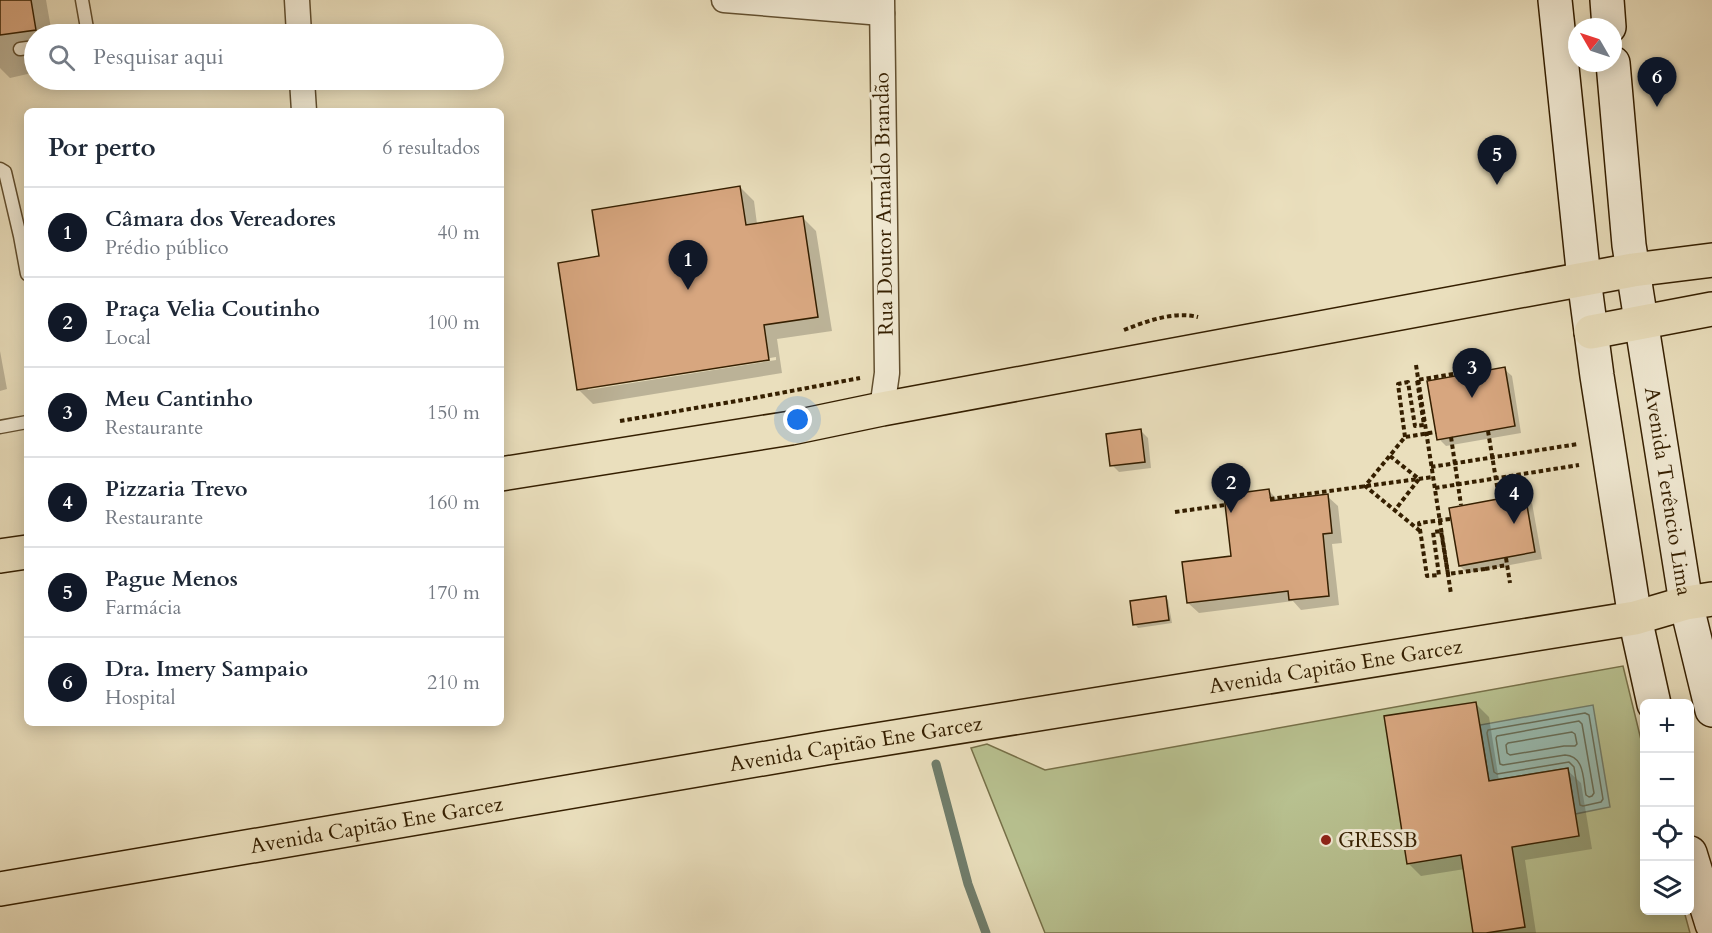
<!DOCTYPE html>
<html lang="pt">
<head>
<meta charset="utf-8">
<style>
  :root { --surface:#fff; --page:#f6f6f7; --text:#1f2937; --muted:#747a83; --line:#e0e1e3; --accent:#111827 }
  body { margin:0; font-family:Cardo,serif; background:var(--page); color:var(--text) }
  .controls { position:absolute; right:18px; bottom:18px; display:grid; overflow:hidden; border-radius:9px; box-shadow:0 3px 15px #0003 }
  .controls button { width:54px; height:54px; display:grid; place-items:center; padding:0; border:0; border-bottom:2px solid var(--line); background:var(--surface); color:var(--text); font:30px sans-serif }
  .compass { position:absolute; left:1568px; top:18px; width:54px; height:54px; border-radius:50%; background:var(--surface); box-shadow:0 3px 15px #0003; rotate:309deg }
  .you { position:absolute; left:798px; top:420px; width:21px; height:21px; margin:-15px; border:4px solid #fff; border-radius:50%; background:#1a73e8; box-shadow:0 0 0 9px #1a73e833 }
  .badge { display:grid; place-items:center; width:39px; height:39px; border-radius:50%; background:var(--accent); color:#fff; font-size:20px; font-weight:700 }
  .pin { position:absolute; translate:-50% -50px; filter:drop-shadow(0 2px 3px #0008) }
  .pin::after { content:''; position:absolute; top:32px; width:21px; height:18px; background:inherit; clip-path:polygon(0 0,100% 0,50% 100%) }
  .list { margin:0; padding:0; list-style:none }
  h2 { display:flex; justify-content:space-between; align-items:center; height:78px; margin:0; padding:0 24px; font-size:26px }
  h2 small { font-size:20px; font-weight:400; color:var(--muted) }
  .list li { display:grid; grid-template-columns:39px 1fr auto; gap:18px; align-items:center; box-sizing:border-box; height:90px; padding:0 24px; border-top:2px solid var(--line) }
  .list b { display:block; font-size:22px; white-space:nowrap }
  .list p { margin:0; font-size:20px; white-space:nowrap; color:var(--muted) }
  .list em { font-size:20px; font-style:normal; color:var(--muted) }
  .icon { flex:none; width:33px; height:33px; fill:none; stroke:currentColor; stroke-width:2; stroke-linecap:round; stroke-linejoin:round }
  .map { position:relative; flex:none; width:1712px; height:933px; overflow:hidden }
  .search { position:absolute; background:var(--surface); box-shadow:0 3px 15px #0003; left:24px; top:24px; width:480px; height:66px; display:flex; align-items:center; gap:15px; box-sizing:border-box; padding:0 21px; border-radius:33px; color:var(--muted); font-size:22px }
  .panel { position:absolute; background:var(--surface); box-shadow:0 3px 15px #0003; left:24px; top:108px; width:480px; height:618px; border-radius:9px }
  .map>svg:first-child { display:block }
  .green { fill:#b8c190; stroke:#767048; stroke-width:1.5 }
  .water { fill:#98bcb2; stroke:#707d6b; stroke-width:1.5 }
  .shadow { fill:#0003; fill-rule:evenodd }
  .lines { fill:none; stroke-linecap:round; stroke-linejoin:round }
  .shore { stroke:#666e59; stroke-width:1.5 }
  .stream { stroke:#707d6b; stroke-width:9 }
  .building { fill:#d7a67f; stroke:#351f00; stroke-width:1.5 }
  .lane-casing { stroke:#624f2f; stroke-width:15 }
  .street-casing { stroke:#624f2f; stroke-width:27 }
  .secondary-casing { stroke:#351f00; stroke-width:36 }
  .primary-casing { stroke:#351f00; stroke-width:36 }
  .path { stroke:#351f00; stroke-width:4; stroke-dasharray:4.5 3; stroke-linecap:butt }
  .lane { stroke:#f1ead4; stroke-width:12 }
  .street { stroke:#f1ead4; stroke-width:24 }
  .secondary { stroke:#f1ead4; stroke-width:33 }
  .primary { stroke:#eadfbd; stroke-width:33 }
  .path-bridge { stroke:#351f00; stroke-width:4; stroke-dasharray:4.5 3; stroke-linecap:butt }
  .poi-dot { fill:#8f2418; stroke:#f1ead4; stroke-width:2 }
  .labels { text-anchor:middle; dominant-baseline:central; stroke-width:6; stroke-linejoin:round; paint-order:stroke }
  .street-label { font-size:21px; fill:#351f00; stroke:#f1ead4 }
  .poi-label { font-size:21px; fill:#351f00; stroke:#f1ead4; text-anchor:start }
</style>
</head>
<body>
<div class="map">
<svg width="1712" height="933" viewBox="0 0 1712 933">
  <rect width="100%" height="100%" fill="#eadfbd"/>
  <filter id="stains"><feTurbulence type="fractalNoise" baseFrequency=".00333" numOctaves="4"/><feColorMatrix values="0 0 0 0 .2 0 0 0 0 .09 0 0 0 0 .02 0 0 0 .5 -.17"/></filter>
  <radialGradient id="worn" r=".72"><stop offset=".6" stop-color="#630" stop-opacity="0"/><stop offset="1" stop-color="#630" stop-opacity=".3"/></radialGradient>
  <!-- green -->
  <path class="green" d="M1623 666 1644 752V910L1684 911 1690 933H1045L971 748 987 744 1045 770Z"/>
  <!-- water -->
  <path class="water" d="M1593 705 1610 807 1575 814 1568 768 1489 781 1480 725Z"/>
  <!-- shadow -->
  <g class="shadow">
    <path d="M0 0H46L52 34H34V51L31 52 33 62 30 69 32 73 10 78 0 68Z"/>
    <path d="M740 187 754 201 757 224 802 217 816 231 832 331 777 339 782 373 593 404 579 390 600 258ZM776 357V360L588 390V387Z"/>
    <path d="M0 351 7 389 0 391Z"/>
    <path d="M1504 369 1512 376 1521 433 1446 446 1439 439Z"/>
    <path d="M1141 431 1148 438 1151 468 1119 472 1112 465Z"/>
    <path d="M1269 491 1279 501 1327 496 1338 506 1342 543 1332 544 1339 605 1301 610 1293 601 1199 613 1188 603 1233 557Z"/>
    <path d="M1524 495 1532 503 1542 559 1467 573 1460 566Z"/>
    <path d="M1165 597 1168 600 1172 623 1138 628 1135 624Z"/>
    <path d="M1475 703 1489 717 1499 781 1567 770 1581 783 1592 849 1525 860 1536 933H1474L1465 869 1421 876 1408 863Z"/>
  </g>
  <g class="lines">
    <!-- shore -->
    <g class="shore">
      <path d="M1585 713 1589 715 1603 799 1601 802 1583 806 1580 805 1574 767 1569 762 1497 774 1494 772 1487 733 1488 730Z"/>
      <path d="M1579 721 1582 724 1594 793 1592 796 1589 797 1586 795C1583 780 1585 756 1565 755L1503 765 1500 764 1496 738 1497 736Z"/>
      <path d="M1572 732 1575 734 1577 744 1575 746H1564L1510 755 1507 753 1506 745 1508 743Z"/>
    </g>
    <!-- stream -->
    <path class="stream" d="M936 764 968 884 986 933"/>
  </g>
  <!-- building -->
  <g class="building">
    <path d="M0 0H31L36 30 0 35Z"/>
    <path d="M740 186 746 225 803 216 818 317 764 325 769 360 577 390 558 263 599 256 592 210Z"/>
    <path d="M1505 367 1515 426 1437 440 1427 381Z"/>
    <path d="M1141 429 1145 462 1110 466 1106 434Z"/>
    <path d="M1269 489 1271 501 1328 494 1332 533 1323 534 1329 596 1289 600 1288 591 1187 603 1182 562 1231 556 1224 495Z"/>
    <path d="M1525 494 1535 552 1459 566 1449 508Z"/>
    <path d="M1166 596 1169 620 1133 625 1130 601Z"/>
    <path d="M1476 702 1489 781 1568 768 1579 836 1512 847 1525 927 1486 933H1473L1461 855 1407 864 1384 716Z"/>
  </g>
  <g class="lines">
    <!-- lane casing -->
    <g class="lane-casing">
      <g id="lane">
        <path d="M82 0 88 34"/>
        <path d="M20 49 34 47"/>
        <path d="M0 169 5 172 20 236 27 274"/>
        <path d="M0 427 27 422"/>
      </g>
    </g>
    <!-- street casing -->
    <g class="street-casing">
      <g id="street">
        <path d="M297 0 299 34"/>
        <path d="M724 0 882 13"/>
        <path d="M302 80 304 111"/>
        <path d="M882 409 887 373 882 0"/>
      </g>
    </g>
    <!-- secondary casing -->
    <g class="secondary-casing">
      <g id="secondary">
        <path d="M1555 0 1584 279 1597 376 1635 618 1654 704"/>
        <path d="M1607 0 1609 27"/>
        <path id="s1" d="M1613 63 1629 245 1686 603 1712 710"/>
        <path d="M1690 853 1712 924"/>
      </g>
    </g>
    <!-- primary casing -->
    <g class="primary-casing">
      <g id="primary">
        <path d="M1591 332 1712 309"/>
        <path d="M501 474 791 428 882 409 1633 270 1712 260"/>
        <path d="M0 556 27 552"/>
        <path id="s2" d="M0 889 826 748 1635 618 1686 603 1712 599"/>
      </g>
    </g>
    <!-- path -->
    <g class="path">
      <path d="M1124 330C1147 321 1174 311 1198 317"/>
      <path d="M1464 357 1467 374"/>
      <path d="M1416 365 1451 594"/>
      <path d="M1459 373 1467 372"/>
      <path d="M620 421 754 398 860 378"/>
      <path d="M1488 431 1499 498"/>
      <path d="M1451 437 1461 505"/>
      <path d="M1431 467 1578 444"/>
      <path d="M1435 488 1579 465"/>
      <path d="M1270 499 1433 477"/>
      <path d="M1175 512 1225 505"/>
      <path d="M1506 558 1510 583"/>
      <path d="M1485 569 1507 565"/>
    </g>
    <!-- lane -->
    <use href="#lane" class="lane"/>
    <!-- street -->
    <use href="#street" class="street"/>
    <!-- secondary -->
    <use href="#secondary" class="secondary"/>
    <!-- primary -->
    <use href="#primary" class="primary"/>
    <!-- path-bridge -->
    <g class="path-bridge">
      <path d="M1405 437 1398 384 1408 382 1415 426 1424 425 1417 380 1459 373"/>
      <path d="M1390 456 1419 479 1395 510"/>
      <path d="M1450 519 1419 523 1427 576 1439 575 1433 532 1441 531 1448 574 1485 569"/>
      <path d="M1420 531 1365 486 1405 437 1436 432"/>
    </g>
  </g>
  <!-- markers -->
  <circle class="poi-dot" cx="1326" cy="840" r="6"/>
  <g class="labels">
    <!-- street labels -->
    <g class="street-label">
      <text transform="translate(884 204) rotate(-91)">Rua Doutor Arnaldo Brandão</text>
      <text stroke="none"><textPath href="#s1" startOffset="432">Avenida Terêncio Lima</textPath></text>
      <text stroke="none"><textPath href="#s2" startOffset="1354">Avenida Capitão Ene Garcez</textPath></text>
      <text stroke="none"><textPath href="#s2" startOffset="868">Avenida Capitão Ene Garcez</textPath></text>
      <text stroke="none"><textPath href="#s2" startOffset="382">Avenida Capitão Ene Garcez</textPath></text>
    </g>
    <!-- poi labels -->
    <g class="poi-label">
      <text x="1338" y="840">GRESSB</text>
    </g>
  </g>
  <rect width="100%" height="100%" filter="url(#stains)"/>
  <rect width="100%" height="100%" fill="url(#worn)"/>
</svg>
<div class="controls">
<button>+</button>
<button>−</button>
<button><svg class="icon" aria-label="locate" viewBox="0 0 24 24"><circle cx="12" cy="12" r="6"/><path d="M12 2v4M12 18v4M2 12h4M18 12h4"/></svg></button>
<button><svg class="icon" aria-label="layers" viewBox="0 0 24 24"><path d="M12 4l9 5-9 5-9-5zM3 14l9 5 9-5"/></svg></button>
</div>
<svg class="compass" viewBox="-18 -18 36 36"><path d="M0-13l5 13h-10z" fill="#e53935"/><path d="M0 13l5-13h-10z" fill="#747a83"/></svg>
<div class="you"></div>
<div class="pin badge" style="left:688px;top:290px">1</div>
<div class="pin badge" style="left:1231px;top:513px">2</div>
<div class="pin badge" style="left:1472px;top:398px">3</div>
<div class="pin badge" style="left:1514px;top:524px">4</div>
<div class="pin badge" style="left:1497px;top:185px">5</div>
<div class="pin badge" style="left:1657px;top:107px">6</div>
<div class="search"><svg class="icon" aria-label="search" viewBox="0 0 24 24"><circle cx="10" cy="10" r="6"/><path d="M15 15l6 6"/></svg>Pesquisar aqui</div>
<section class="panel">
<h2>Por perto<small>6 resultados</small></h2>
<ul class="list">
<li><span class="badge">1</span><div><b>Câmara dos Vereadores</b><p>Prédio público</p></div><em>40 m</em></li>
<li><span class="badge">2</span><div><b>Praça Velia Coutinho</b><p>Local</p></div><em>100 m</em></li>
<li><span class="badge">3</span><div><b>Meu Cantinho</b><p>Restaurante</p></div><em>150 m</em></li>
<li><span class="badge">4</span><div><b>Pizzaria Trevo</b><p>Restaurante</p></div><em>160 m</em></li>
<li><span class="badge">5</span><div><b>Pague Menos</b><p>Farmácia</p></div><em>170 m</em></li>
<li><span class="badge">6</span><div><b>Dra. Imery Sampaio</b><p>Hospital</p></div><em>210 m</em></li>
</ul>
</section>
</div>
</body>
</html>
